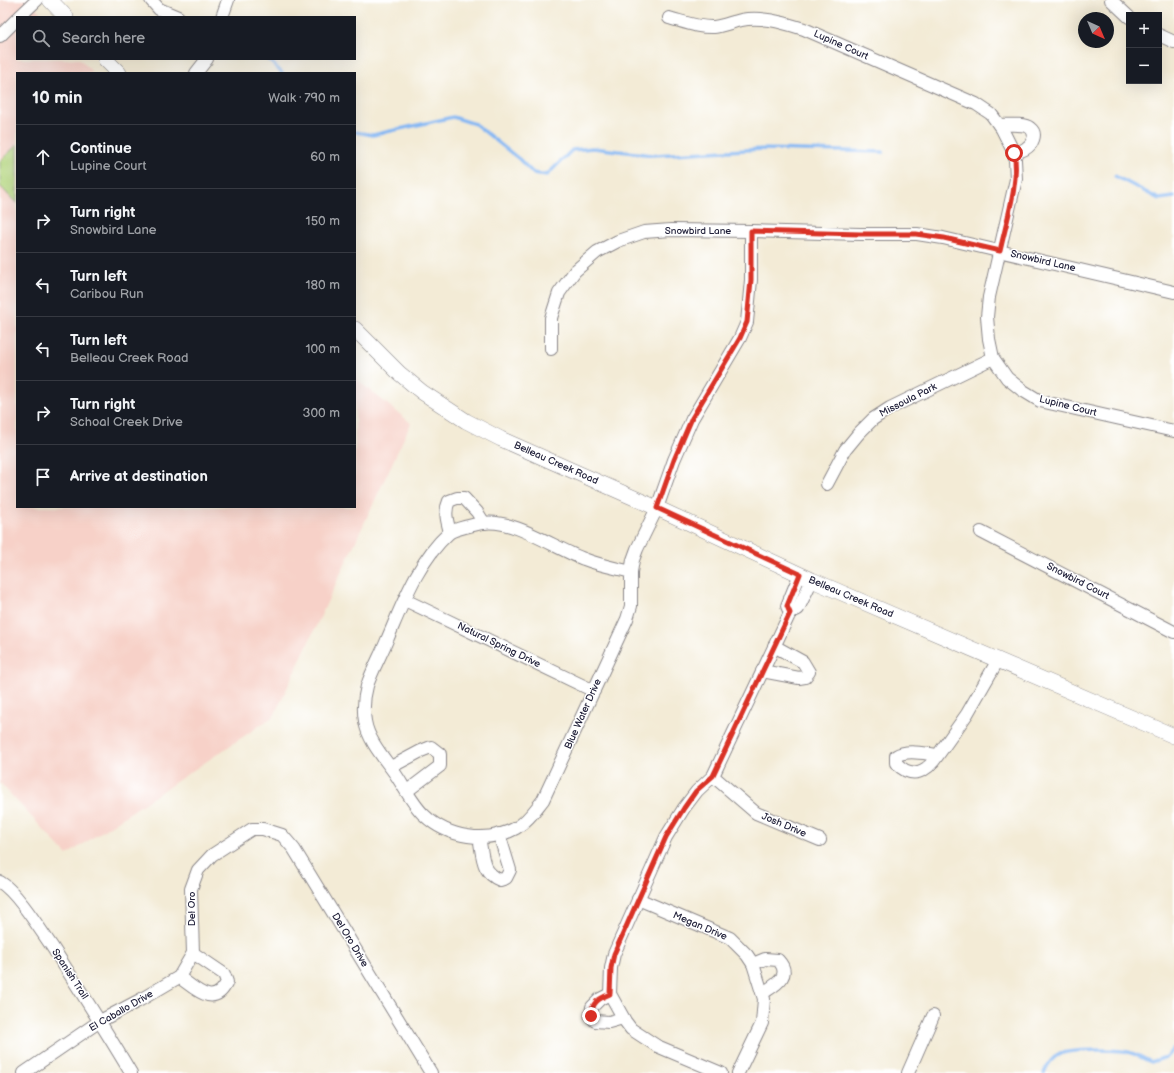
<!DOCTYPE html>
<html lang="en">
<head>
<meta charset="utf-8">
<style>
  :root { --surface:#171b24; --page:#20242c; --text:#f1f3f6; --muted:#9ea1a6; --line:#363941 }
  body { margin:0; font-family:"Balsamiq Sans",sans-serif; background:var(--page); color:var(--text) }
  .controls { position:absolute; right:12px; top:12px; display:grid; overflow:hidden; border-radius:0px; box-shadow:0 4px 16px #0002 }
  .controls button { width:36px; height:36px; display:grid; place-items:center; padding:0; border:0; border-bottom:1px solid var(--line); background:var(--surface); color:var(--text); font:20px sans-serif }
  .compass { position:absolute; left:1078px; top:12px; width:36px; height:36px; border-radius:50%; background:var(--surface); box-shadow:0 4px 16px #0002; rotate:136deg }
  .stop { position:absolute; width:12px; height:12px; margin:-9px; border:3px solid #d93025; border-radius:50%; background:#fff }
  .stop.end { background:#d93025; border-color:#fff; box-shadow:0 1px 4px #0008 }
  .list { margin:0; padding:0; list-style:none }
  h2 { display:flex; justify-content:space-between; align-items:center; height:52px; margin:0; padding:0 16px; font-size:17px }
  h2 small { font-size:13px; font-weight:400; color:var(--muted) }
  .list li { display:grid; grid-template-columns:26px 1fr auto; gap:12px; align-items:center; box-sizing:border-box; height:64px; padding:0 16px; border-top:1px solid var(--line) }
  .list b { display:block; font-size:15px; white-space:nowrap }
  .list p { margin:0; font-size:13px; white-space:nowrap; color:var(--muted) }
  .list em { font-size:13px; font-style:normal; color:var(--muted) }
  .icon { flex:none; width:22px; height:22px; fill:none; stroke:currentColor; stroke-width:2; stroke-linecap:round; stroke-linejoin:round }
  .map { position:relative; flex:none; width:1174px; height:1073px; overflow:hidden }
  .search { position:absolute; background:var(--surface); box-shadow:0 4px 16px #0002; left:16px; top:16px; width:340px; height:44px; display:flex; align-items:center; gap:10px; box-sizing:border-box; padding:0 14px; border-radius:0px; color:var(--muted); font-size:15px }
  .panel { position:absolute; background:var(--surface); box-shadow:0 4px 16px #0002; left:16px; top:72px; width:340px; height:436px; border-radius:0px }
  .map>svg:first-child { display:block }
  .built { fill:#f7d1c8 }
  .green { fill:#b5d77f; stroke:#6c7c5d }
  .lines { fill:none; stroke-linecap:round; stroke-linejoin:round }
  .stream { stroke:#86b8f3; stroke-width:3.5 }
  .minor-casing { stroke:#8a8688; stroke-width:14 }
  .major-casing { stroke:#8a8688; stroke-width:16 }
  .minor { stroke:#fff; stroke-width:12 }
  .major { stroke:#fff; stroke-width:15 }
  .route { stroke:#d93025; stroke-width:5 }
  .labels { text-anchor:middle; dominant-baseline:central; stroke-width:3; stroke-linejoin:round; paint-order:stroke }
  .street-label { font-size:10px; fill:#22223b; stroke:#fff }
</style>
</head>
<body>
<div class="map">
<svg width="1174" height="1073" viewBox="0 0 1174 1073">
  <rect width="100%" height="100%" fill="#fff"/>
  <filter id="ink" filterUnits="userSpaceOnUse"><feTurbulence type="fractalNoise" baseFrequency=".025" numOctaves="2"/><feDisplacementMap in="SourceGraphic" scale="8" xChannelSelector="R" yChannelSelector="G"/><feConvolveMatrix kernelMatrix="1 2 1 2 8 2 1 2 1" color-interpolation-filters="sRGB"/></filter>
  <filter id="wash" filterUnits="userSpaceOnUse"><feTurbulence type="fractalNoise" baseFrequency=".012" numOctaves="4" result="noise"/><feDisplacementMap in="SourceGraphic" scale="16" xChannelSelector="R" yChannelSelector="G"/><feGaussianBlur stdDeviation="0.9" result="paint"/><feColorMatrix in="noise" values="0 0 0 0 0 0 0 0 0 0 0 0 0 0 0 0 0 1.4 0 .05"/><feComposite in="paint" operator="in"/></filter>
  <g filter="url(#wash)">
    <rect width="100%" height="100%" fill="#f3ebd6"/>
    <!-- built -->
    <path class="built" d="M0 0H29L44 17H17V59H80L93 73H17V507H355V376L362 384 411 423 274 716 67 855 0 783Z"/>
    <!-- green -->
    <path class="green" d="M17 145V204L0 186V161Z"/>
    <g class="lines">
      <!-- stream -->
      <g class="stream">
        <path d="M268 59 282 73"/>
        <path d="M355 132 373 135 453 117 475 124 519 159 533 173 547 175 572 150 593 148 653 155 764 149 883 152"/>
        <path d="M1115 176 1159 199 1174 197"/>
        <path d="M1044 1073C1047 1065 1051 1058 1060 1054 1069 1049 1120 1049 1131 1053 1138 1055 1144 1059 1151 1062L1166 1057 1174 1048"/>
      </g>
    </g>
  </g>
  <g filter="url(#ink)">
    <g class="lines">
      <!-- minor casing -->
      <g class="minor-casing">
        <g id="minor">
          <path d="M151 0 159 9 178 17"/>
          <path d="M1111 0 1129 17"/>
          <path d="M19 17 37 0"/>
          <path d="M222 17 228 0"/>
          <path d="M669 18C684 22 699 28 714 27 723 26 732 22 741 20 763 16 784 23 804 29L976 104 991 114 1002 129 1014 153 1015 160 1016 179 989 297 987 317 989 339 993 358 1007 378 1022 390 1040 401 1174 431"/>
          <path d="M1159 35 1174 42"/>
          <path d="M0 36 17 19"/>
          <path d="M196 73 207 59"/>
          <path d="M999 125C1007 125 1024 123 1030 128 1038 134 1032 145 1025 149 1022 151 1017 152 1014 153"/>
          <path d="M551 349V318L559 293 575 271 597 252 618 241 644 232 671 230 751 231 860 234H917L943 238 1174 292"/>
          <path d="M827 484 845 450 859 433 873 419 890 408 993 358"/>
          <path d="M450 532C447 521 444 512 449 501L457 498H464L477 512 484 523"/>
          <path d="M981 532 1174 632"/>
          <path d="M631 572C615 568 599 565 584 559 556 549 513 518 483 523 476 524 454 529 449 533 418 561 403 603 387 640 381 655 372 670 367 686 364 697 363 710 365 721 368 741 385 759 396 775 404 787 414 806 424 815 448 838 487 844 516 828 527 822 535 810 543 800L627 619 631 606V572L633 560 637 549 657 508 674 460 692 419 740 338 747 322 751 280V231"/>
          <path d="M405 600 594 691"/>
          <path d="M790 613 787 606 800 574"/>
          <path d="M762 671 799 678 805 677 809 672 803 662 774 646"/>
          <path d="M938 755C926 754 907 749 896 756V763C912 780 927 772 938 755L967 714 998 660"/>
          <path d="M391 767 421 751 431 747 440 754V766L407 791"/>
          <path d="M713 776 756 813 820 840"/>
          <path d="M479 837C483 856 481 872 500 880L506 878 510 870 499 834"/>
          <path d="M0 882C17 892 41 931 53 948 80 990 106 1031 131 1073"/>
          <path d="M638 899 730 938 747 955 753 964 764 999 762 1023 738 1073"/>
          <path d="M753 964 765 959 778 960C793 976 775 985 763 993"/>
          <path d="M179 977C196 989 214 1009 227 982L224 974 193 953"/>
          <path d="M610 994 600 999 592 1007 591 1016 595 1021 609 1022 623 1018"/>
          <path d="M24 1073 100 1021 140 1000 179 977 193 953 191 889 198 870 212 855 252 829H263L282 835 294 849 431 1073"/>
          <path d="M721 1073 657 1046 631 1029 625 1021 610 994 611 968 614 954 666 837 684 808 697 791 713 776 790 613 798 609 812 580"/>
          <path d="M908 1073 933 1016"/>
        </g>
      </g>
      <!-- major casing -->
      <g class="major-casing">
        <g id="major">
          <path d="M50 0 66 17"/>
          <path d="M105 59 119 73"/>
          <path d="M355 329 399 373 422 392 466 421 501 439 657 508 812 580 1174 736"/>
        </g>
      </g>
      <!-- minor -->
      <use href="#minor" class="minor"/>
      <!-- major -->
      <use href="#major" class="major"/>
    </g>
  </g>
  <g class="lines" filter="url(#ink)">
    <!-- route -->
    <path class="route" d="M591 1016C592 1002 598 999 610 994L611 968 614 954 666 837 684 808 696 791 713 776 790 613 787 606 800 574 657 508 674 460 692 418 740 338 747 322 751 280V231L860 234H916L944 238 1000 251C1006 223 1020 180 1014 153"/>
  </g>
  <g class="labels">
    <!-- street labels -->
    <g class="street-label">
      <text transform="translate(841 45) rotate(24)">Lupine Court</text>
      <text x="698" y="231">Snowbird Lane</text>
      <text transform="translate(1043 261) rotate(13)">Snowbird Lane</text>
      <text transform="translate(908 400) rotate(-27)">Missoula Park</text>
      <text transform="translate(1068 406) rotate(14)">Lupine Court</text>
      <text transform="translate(556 463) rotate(24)">Belleau Creek Road</text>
      <text transform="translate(1078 581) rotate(27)">Snowbird Court</text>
      <text transform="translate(851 597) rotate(23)">Belleau Creek Road</text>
      <text transform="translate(499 645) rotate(26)">Natural Spring Drive</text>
      <text transform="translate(583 714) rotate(-66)">Blue Water Drive</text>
      <text transform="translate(784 825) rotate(23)">Josh Drive</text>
      <text transform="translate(192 909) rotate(-90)">Del Oro</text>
      <text transform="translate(700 926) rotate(23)">Megan Drive</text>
      <text transform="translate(350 940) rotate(59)">Del Oro Drive</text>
      <text transform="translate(70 974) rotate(57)">Spanish Trail</text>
      <text transform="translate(121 1011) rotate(-30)">El Caballo Drive</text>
    </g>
  </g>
</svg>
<div class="controls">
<button>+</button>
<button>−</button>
</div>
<svg class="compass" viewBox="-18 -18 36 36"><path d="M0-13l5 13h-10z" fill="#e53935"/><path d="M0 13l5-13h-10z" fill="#9ea1a6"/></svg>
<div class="stop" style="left:1014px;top:153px"></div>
<div class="stop end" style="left:591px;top:1016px"></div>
<div class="search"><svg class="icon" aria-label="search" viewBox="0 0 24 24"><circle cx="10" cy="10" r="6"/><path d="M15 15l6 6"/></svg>Search here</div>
<section class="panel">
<h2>10 min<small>Walk · 790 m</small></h2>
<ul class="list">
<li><svg class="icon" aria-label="ahead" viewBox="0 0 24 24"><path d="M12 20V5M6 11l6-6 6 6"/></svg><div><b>Continue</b><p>Lupine Court</p></div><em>60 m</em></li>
<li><svg class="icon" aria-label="right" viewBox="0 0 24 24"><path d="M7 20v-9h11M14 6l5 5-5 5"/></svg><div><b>Turn right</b><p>Snowbird Lane</p></div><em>150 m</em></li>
<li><svg class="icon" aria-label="left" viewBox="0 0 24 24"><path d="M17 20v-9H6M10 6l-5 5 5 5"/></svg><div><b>Turn left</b><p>Caribou Run</p></div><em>180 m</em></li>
<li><svg class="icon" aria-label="left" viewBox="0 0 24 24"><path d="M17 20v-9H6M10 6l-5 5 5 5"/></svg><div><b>Turn left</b><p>Belleau Creek Road</p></div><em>100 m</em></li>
<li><svg class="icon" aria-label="right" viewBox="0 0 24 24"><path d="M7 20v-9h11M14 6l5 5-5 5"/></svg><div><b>Turn right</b><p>Schoal Creek Drive</p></div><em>300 m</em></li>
<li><svg class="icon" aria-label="arrive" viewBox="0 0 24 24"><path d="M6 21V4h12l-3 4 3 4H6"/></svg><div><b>Arrive at destination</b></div></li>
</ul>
</section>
</div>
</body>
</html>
